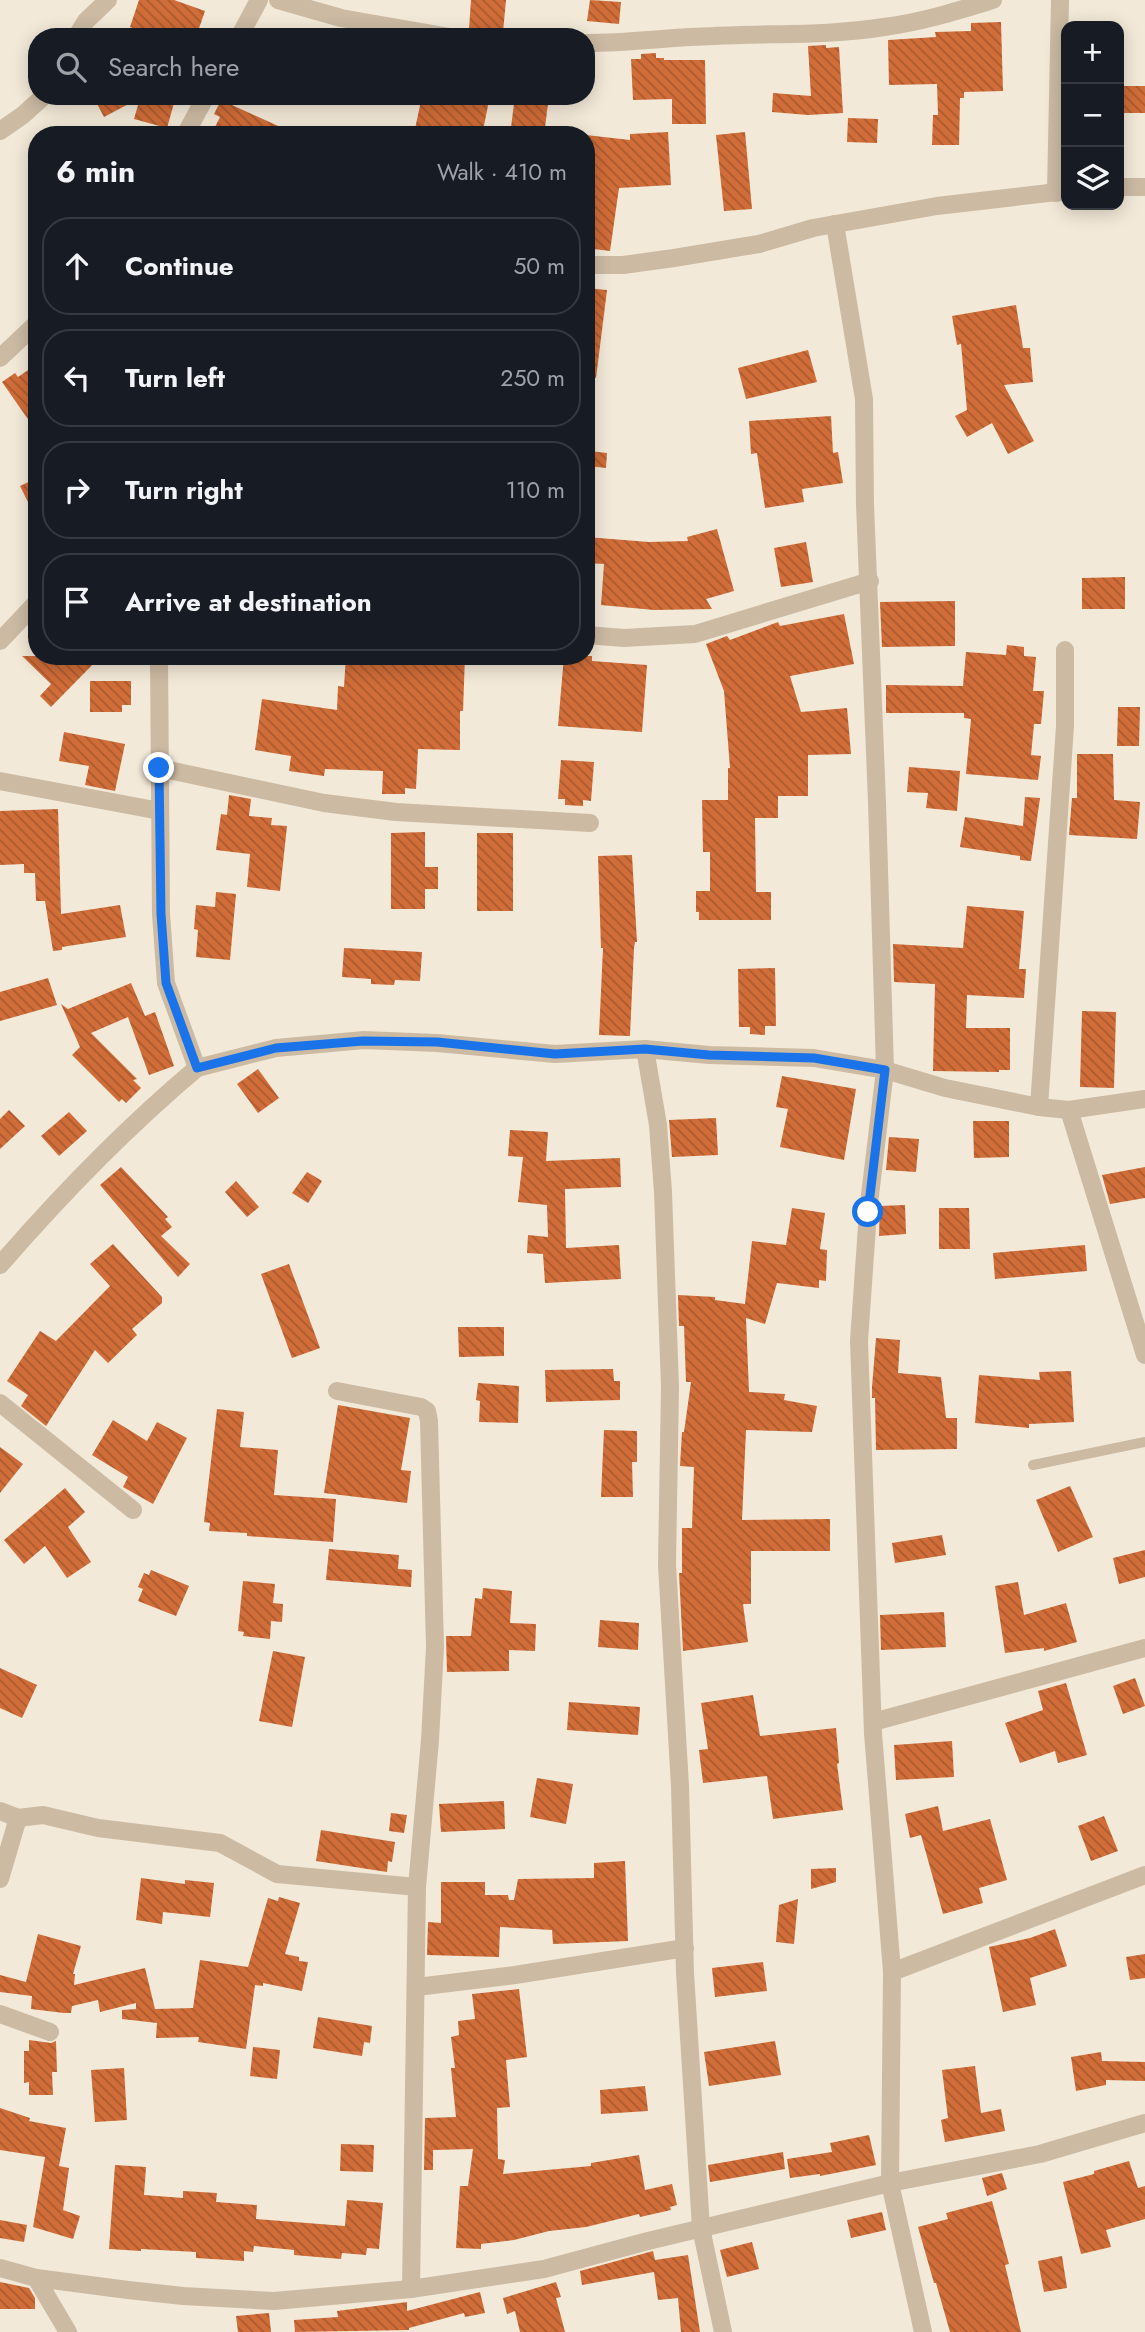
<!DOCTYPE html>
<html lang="en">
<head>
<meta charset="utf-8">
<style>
  :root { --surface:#171b24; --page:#242831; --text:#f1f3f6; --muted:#9ea1a6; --line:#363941 }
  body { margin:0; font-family:Jost,sans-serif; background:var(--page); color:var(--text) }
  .controls { position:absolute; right:21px; top:21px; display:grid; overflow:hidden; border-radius:14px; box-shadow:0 4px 18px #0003 }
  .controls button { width:63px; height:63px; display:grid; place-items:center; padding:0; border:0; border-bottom:2px solid var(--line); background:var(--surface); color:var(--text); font:35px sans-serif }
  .stop { position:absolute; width:21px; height:21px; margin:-16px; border:5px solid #1a73e8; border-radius:50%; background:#fff }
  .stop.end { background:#1a73e8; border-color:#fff; box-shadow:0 2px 7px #0008 }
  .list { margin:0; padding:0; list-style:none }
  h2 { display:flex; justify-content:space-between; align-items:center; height:91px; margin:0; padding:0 28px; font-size:30px }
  h2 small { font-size:23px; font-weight:400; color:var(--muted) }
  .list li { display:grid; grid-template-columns:46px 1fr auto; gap:21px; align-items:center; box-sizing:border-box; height:98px; margin:0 14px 14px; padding:0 14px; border:2px solid var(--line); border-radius:28px }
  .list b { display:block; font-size:26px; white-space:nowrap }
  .list em { font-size:23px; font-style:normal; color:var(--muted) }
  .icon { flex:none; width:38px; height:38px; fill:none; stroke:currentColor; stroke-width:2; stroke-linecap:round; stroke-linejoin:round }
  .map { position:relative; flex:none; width:1145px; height:2332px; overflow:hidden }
  .search { position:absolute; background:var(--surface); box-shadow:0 4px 18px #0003; left:28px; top:28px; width:567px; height:77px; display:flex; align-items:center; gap:18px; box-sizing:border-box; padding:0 24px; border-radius:28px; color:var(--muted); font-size:26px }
  .panel { position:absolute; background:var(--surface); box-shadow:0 4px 18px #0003; left:28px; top:126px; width:567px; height:539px; border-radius:28px }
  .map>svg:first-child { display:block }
  .building { fill:url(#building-back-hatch) }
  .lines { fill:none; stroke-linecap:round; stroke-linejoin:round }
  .service { stroke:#ccbaa3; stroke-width:10 }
  .minor { stroke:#ccbaa3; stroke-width:18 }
  .tertiary { stroke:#ccbaa3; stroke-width:18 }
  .route { stroke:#1a73e8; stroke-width:9 }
</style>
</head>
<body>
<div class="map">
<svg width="1145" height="2332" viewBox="0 0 1145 2332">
  <defs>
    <pattern id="building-back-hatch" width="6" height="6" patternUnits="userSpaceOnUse" patternTransform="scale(1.75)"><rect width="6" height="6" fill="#d16d38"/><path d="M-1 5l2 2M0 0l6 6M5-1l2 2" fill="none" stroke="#aa5a2f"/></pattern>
  </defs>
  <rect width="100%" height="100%" fill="#f3e9d8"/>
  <!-- building -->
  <g class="building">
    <path d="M139 0H174L205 11 196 37H158L130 27Z"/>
    <path d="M471 0H506L503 32 469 29Z"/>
    <path d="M590 0 621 2 619 24 587 21Z"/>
    <path d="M1001 22 1003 91 964 92V98H960L959 145H932L933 115H938L937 84 889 85 888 40 936 37 935 32 971 31V23Z"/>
    <path d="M826 45V48L839 47 843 113 808 115 772 112 773 93 811 96 808 46Z"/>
    <path d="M656 53V58H664V60H705L706 124H672V99L633 100 631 59H641V54Z"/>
    <rect x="1119" y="86" width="26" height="27"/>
    <path d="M93 96H176L167 128 134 119 140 98 104 117Z"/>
    <path d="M422 96H490L482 135 446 129 445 135H443L415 129Z"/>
    <path d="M515 96H549L544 135H510Z"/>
    <path d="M221 100 298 135H211L220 117 214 114Z"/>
    <path d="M848 118 878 119 877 143 847 142Z"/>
    <path d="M668 132 671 185 619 188 610 251 586 248V202L591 169 586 168V135L630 140V134Z"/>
    <path d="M745 132 752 209 724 211 716 135Z"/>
    <path d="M586 288 607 290 596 378 586 377Z"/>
    <path d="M1016 305 1023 348H1030L1033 382 1004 385 1034 441 1008 454 992 423 967 437 955 416 967 410 961 344 957 345 952 316Z"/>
    <path d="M808 350 817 382 746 399 738 368Z"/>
    <path d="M31 368 37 376V432L2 382 15 373 18 377Z"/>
    <path d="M831 416 833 453 838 452 843 483 802 489 804 502 765 508 757 453 751 454 749 421Z"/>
    <path d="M589 451 607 453 606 468 588 466Z"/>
    <path d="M37 478V520L20 486Z"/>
    <path d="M717 529 734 591 706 599 712 609 654 610 601 605 604 564 586 563V537L649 542 688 541 687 537Z"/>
    <path d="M806 542 813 582 781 587 774 548Z"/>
    <path d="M1125 577V609H1082V578Z"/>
    <path d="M955 601V646L882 647 880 602Z"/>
    <path d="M844 614 854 664 790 676 801 712 847 708 851 754 808 755V796H778V818H755L756 892H771V920H699V912H696V891H710V852H703L702 800H728V768H730L724 691 706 644 727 636 730 640 778 622 780 626Z"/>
    <path d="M1007 645 1024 647V656L1036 657 1033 691H1044L1041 724H1034L1031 755 1041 756 1038 780 966 774 971 719 964 718V713H886V685L963 686 966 652 1006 655Z"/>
    <path d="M22 656H101L51 707 40 696 51 684Z"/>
    <path d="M346 656H465L463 711H460V750L418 749 416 789 405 788V794H382L383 771 325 769 324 776 289 771 291 756 255 750 262 699 337 710 338 686 344 687Z"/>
    <path d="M564 656H592V661L647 665 642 732 558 726Z"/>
    <path d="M90 681H131V705H122V712H90Z"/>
    <path d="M1118 707H1140L1139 746H1117Z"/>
    <path d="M64 732 125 744 115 791 85 785 89 766 59 761Z"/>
    <path d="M1077 754H1113L1114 800 1140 802 1137 839 1069 835 1072 798H1077Z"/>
    <path d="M561 760 594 762 591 801 583 800V806L565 805V799H558Z"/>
    <path d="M909 767 960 771 957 811 926 808 928 793 907 792Z"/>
    <path d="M229 795 251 799 249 816 272 818 271 825 287 826 280 891 247 887 250 854 216 850 221 814 227 815Z"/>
    <path d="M1025 797 1040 798 1031 861 1020 860V856L960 847 965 817 1023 826Z"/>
    <path d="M58 809 61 914 120 905 126 937 62 947V950L53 951 45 901H36L35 873H24V864L0 865V811Z"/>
    <path d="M425 832V867H438V889H425V909H391V833Z"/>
    <rect x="477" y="833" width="36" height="78"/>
    <path d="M632 855 637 942H635L634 948 630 1036 599 1035 603 948H601L598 856Z"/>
    <path d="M216 892 236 894 230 960 196 957 198 930 194 929 196 905 215 907Z"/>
    <path d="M967 906 1024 911 1019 969H1026L1024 998 967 995 966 1028H1010V1070H999V1072L933 1071 935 984 894 982 893 944 963 948Z"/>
    <path d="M344 948 422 952 420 981 395 980 394 985 371 984V979L342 977Z"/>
    <path d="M775 968 776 1026H765V1035L750 1034V1027H739L738 969Z"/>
    <path d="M48 978 57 1005 0 1021V992Z"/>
    <path d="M131 983 145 1016 155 1012 174 1066 149 1075 128 1017 91 1033 137 1079 133 1080 141 1088 126 1103 122 1099 119 1102 72 1055 80 1047 61 1004 68 1009Z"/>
    <path d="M1082 1011 1116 1012 1114 1088 1080 1087Z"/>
    <path d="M258 1069 279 1098 258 1113 237 1084Z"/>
    <path d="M782 1076 856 1089 844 1160 780 1147 788 1109 776 1107Z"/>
    <path d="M9 1110 25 1126 0 1149V1119Z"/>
    <path d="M69 1112 87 1131 59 1156 41 1136Z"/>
    <path d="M716 1118 718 1155 672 1157 669 1120Z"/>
    <path d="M973 1121H1009V1157L974 1158Z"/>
    <path d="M510 1130 548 1132 546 1161 620 1158 621 1187 565 1189 566 1248 619 1245 621 1279 545 1283 543 1254 527 1253 528 1235 548 1237 547 1205 518 1202 523 1157 508 1156Z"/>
    <path d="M889 1137 919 1139 916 1172 886 1170Z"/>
    <path d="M121 1167 168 1217 165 1219 172 1227 161 1236 190 1264 178 1277 100 1185Z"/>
    <path d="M1145 1167V1198L1110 1204 1102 1175Z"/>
    <path d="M307 1172 322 1181 308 1203 292 1193Z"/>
    <path d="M236 1181 259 1207 247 1217 225 1192Z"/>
    <path d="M905 1205 906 1234 879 1236 880 1206Z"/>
    <path d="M792 1208 825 1213 820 1249 827 1250 826 1281 819 1280V1288L777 1283 765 1324 746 1318 749 1392 785 1394 784 1400 817 1406 812 1432 746 1430 742 1520 830 1519V1551H751V1604H743L748 1642 683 1651 679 1573H682V1528H692L694 1467 680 1466 682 1432H684L691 1382H686L684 1326H679L678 1295 715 1297V1300L745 1304 752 1241 786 1245Z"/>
    <path d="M939 1208H969L970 1249H939Z"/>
    <path d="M113 1244 162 1297V1303L132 1329 137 1335 108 1363 95 1350 46 1426 21 1406 28 1395 7 1381 40 1331 56 1341 110 1286 90 1264Z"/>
    <path d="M1085 1245 1087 1271 995 1279 993 1253Z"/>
    <path d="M289 1264 320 1348 292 1358 261 1274Z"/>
    <path d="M458 1327H504V1356L459 1357Z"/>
    <path d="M876 1338 900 1340 898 1373 941 1377 946 1418H957V1449L876 1450 875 1398H872V1387Z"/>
    <path d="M613 1369 614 1381H620V1400L546 1402 545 1370Z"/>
    <path d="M1071 1371 1074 1422 1029 1424V1428L975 1423 979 1375 1040 1380 1039 1372Z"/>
    <path d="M478 1383 519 1386 518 1423 479 1422 480 1401 476 1400Z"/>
    <path d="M338 1405 410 1418 401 1470 411 1471 407 1503 324 1493Z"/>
    <path d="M217 1409 244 1412 240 1447 278 1450 274 1495 336 1499 333 1542 247 1536V1533L209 1531 210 1523 204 1522Z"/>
    <path d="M113 1420 147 1441 157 1422 187 1438 153 1504 123 1487 128 1477 92 1455Z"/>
    <path d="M604 1430 637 1431V1462H632L633 1497H601Z"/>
    <path d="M0 1447 23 1464 0 1493Z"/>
    <path d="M1070 1486 1093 1537 1058 1552 1036 1500Z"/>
    <path d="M65 1488 85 1512 68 1527 91 1562 67 1578 45 1546 24 1564 4 1540Z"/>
    <path d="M942 1535 946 1555 895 1563 892 1543Z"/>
    <path d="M329 1549 399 1555 398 1569 412 1570 411 1587 326 1580Z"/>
    <path d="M1145 1550V1577L1119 1584 1113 1558Z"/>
    <path d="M151 1570 189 1586 176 1616 138 1601 143 1589 138 1587 144 1573 149 1575Z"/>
    <path d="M243 1581 275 1584 273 1603 283 1604 282 1622 271 1621 270 1639 243 1636 244 1632 238 1631Z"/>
    <path d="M1018 1582 1024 1615 1066 1603 1077 1642 1044 1651V1648L1005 1653 995 1586Z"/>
    <path d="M483 1588 512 1591 510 1623 536 1624 535 1651 509 1650V1671L447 1672 446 1636H471L475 1598 482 1599Z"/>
    <path d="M944 1612 946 1647 881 1650 880 1615Z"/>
    <path d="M600 1620 639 1623 638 1650 598 1647Z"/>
    <path d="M273 1651 305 1657 292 1727 259 1721Z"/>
    <path d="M0 1668 37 1685 22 1718 0 1708Z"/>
    <path d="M1135 1678 1145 1706 1123 1714 1113 1686Z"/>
    <path d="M1066 1683 1087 1755 1058 1763 1055 1751 1020 1763 1005 1723 1043 1710 1038 1691Z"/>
    <path d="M753 1695 760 1736 836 1728 839 1763 837 1764 843 1810 773 1819 767 1776 703 1783 699 1750 708 1749 701 1703Z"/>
    <path d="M569 1702 640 1707 638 1735 567 1730Z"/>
    <path d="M952 1741 954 1777 896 1780 894 1745Z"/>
    <path d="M537 1778 573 1784 566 1824 530 1817Z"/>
    <path d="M504 1801 505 1829 441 1832 439 1804Z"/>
    <path d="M938 1806 943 1831 990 1819 1007 1880 979 1888 983 1903 943 1914 921 1835 910 1838 905 1814Z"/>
    <path d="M391 1813 407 1815 404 1833 389 1831Z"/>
    <path d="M1104 1816 1118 1851 1091 1861 1078 1826Z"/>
    <path d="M321 1830 395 1842 392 1862 388 1861 387 1872 316 1861Z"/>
    <path d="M625 1861 628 1941 553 1944 552 1930 500 1927 499 1957 427 1955 428 1922 441 1923V1882H485V1895H508L509 1900H514L518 1879 594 1878V1863Z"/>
    <path d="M836 1868V1882L811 1889V1869Z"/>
    <path d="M141 1878 185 1884V1880L214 1883 210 1917 163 1912 162 1924 136 1920Z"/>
    <path d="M279 1897 300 1903 285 1954 299 1957V1961L308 1962 302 1991 263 1983V1986L255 1985 246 2049 198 2042 199 2037 156 2038 157 2023 122 2019V2010L136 2009V2003L100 2012 98 2000 72 2006 71 2013H64L31 2009 32 1996 0 1992V1975L26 1982 38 1934 81 1946 73 1974H75L74 1985 145 1968 155 2009 193 2008 200 1960 248 1967 268 1898 278 1901Z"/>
    <path d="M798 1899 794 1944 776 1942 779 1905Z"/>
    <path d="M1055 1929 1067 1966 1030 1978 1036 2005 1003 2012 989 1947 1030 1938Z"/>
    <path d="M1145 1954V1978L1130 1980 1126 1957Z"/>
    <path d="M763 1962 767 1991 715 1997 712 1968Z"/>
    <path d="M519 1989 527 2057 506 2060 510 2107 497 2108 498 2159 505 2160 503 2174 591 2166V2163L639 2155 645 2190 672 2184 677 2205 670 2207 671 2210 640 2217 639 2214 586 2227 549 2231 514 2240 481 2244V2249L456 2248 460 2186H468L473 2149 433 2150V2170H424L425 2118 456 2117 451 2068H455L451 2037 459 2035 458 2021 475 2019 472 1994Z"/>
    <path d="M318 2017 372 2026 370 2043 364 2042 362 2056 313 2048Z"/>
    <path d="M29 2040 51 2043 56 2041 57 2072H52L53 2095H29V2082L24 2083V2051H29Z"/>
    <path d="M775 2041 781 2075 709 2086 704 2052Z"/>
    <path d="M253 2047 280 2050 277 2079 250 2076Z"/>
    <path d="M1101 2052 1102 2061 1145 2062V2081L1106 2080V2085L1076 2091 1071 2057Z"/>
    <path d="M975 2066 981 2113 1001 2109 1005 2131 945 2142 941 2120 948 2118 942 2070Z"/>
    <path d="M124 2068 127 2120 95 2122 91 2070Z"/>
    <path d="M645 2086 648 2111 601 2114 600 2090Z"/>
    <path d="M0 2108 30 2118 29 2121 66 2128 59 2166 69 2168 63 2210 80 2216 73 2239 33 2227 45 2157 0 2150Z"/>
    <path d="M869 2135 876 2165 820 2176V2174L790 2178 787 2159 832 2152 830 2143Z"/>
    <path d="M341 2144 374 2145 373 2172 340 2171Z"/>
    <path d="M783 2152 785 2169 710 2182 708 2165Z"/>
    <path d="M1129 2161 1138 2188 1145 2186V2219L1106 2230 1111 2247 1081 2254 1063 2182 1094 2174V2171Z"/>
    <path d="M115 2165 146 2167 144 2195 183 2198V2191L217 2193 216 2202 257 2205 256 2219 345 2226 347 2200 383 2203 379 2249 367 2248 366 2255 342 2253 341 2259 294 2255V2250L254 2246 253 2252 244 2251V2261L196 2258V2252L141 2249V2251L109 2249Z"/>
    <path d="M1002 2173 1007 2189 987 2196 982 2178Z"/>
    <path d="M992 2201 1009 2264 1005 2265 1021 2332H950L936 2283H934L918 2227 948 2219 946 2213Z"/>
    <path d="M882 2212 886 2230 851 2238 847 2220Z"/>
    <path d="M0 2220 27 2225 24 2242 0 2238Z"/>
    <path d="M752 2242 759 2269 727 2277 720 2250Z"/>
    <path d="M653 2251 655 2260 688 2255 700 2332H681L678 2298 658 2300 654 2272 582 2285 580 2271Z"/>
    <path d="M1062 2256 1067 2288 1044 2292 1038 2261Z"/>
    <path d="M0 2282 29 2288 35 2298V2309H0Z"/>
    <path d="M556 2282 561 2297 556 2298 565 2332H520L515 2311 507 2314 503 2298Z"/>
    <path d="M480 2292 485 2313 465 2317 464 2313 409 2328V2330L295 2332 294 2320 338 2317 337 2311 407 2302V2311Z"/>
    <path d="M269 2313 271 2332H238L236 2316Z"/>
  </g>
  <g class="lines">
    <!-- service -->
    <path class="service" d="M1033 1465 1145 1442"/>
    <!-- minor -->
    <g class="minor">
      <path d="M278 0 341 18 450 37"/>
      <path d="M76 37 86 21 108 0"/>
      <path d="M239 37 259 0"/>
      <path d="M586 43C629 43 671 37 714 36 771 33 828 36 884 27 922 22 957 11 993 0"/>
      <path d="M0 131 23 115 44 96"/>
      <path d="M185 135 206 96"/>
      <path d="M1119 187H1145"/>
      <path d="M1056 193 1060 0"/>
      <path d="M835 224 864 399 865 505 877 802 885 1070 868 1212 859 1341 873 1733 892 1972 890 2183 923 2332"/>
      <path d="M586 265H623L674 258 759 244 813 228 937 206 1066 191"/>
      <path d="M0 358 37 323"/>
      <path d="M586 635 624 638 695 634 870 581"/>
      <path d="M0 641 37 602"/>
      <path d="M159 768 324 803 396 812 590 823"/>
      <path d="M0 781 160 811"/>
      <path d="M645 1049 658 1125 663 1192 670 1387 667 1565 680 1786 685 1973 701 2228 723 2332"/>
      <path d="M197 1068 276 1048 364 1040 437 1043 555 1054 645 1049 709 1055 814 1058 885 1070 945 1088 1039 1107 1069 1110 1145 1099"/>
      <path d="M1039 1107 1065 726V650"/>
      <path d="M1069 1110 1145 1355"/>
      <path d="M0 1265C59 1197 128 1126 197 1068L166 983 161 914 159 656"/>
      <path d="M337 1391 421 1407 427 1411 429 1421 435 1647 430 1740 417 1887 411 2289"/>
      <path d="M0 1403 133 1510"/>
      <path d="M873 1722 1145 1648"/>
      <path d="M0 1811 18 1818 0 1879"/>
      <path d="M18 1818 43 1815 98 1828 220 1843 277 1874 417 1887"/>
      <path d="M892 1972 1145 1875"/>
      <path d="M417 1987 515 1975 685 1948"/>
      <path d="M0 2014 50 2032"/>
      <path d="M36 2278 68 2332"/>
    </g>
    <!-- tertiary -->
    <path class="tertiary" d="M0 2268 36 2278 128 2290 183 2296 274 2301 411 2289 544 2269 648 2241 890 2183 1040 2154 1145 2123"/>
  </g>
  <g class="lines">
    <!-- route -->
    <path class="route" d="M159 768 161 914 166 983 197 1068 276 1048 363 1041 437 1042 555 1054 645 1049 709 1055 814 1058 885 1070 868 1212"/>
  </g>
</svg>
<div class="controls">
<button>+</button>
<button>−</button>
<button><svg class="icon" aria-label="layers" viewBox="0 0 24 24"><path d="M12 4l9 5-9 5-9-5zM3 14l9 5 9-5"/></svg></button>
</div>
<div class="stop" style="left:868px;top:1212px"></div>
<div class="stop end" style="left:159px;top:768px"></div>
<div class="search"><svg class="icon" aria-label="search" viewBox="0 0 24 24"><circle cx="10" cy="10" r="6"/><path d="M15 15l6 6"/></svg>Search here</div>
<section class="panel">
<h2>6 min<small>Walk · 410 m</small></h2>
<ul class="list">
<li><svg class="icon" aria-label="ahead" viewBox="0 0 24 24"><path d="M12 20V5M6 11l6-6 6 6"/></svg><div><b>Continue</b></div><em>50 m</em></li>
<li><svg class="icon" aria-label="left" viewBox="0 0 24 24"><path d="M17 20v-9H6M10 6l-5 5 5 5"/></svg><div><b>Turn left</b></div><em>250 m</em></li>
<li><svg class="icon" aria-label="right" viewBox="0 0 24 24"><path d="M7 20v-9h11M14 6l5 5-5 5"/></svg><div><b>Turn right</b></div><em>110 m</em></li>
<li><svg class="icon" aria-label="arrive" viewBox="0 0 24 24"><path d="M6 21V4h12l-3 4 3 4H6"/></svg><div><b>Arrive at destination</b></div></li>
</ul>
</section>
</div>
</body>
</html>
